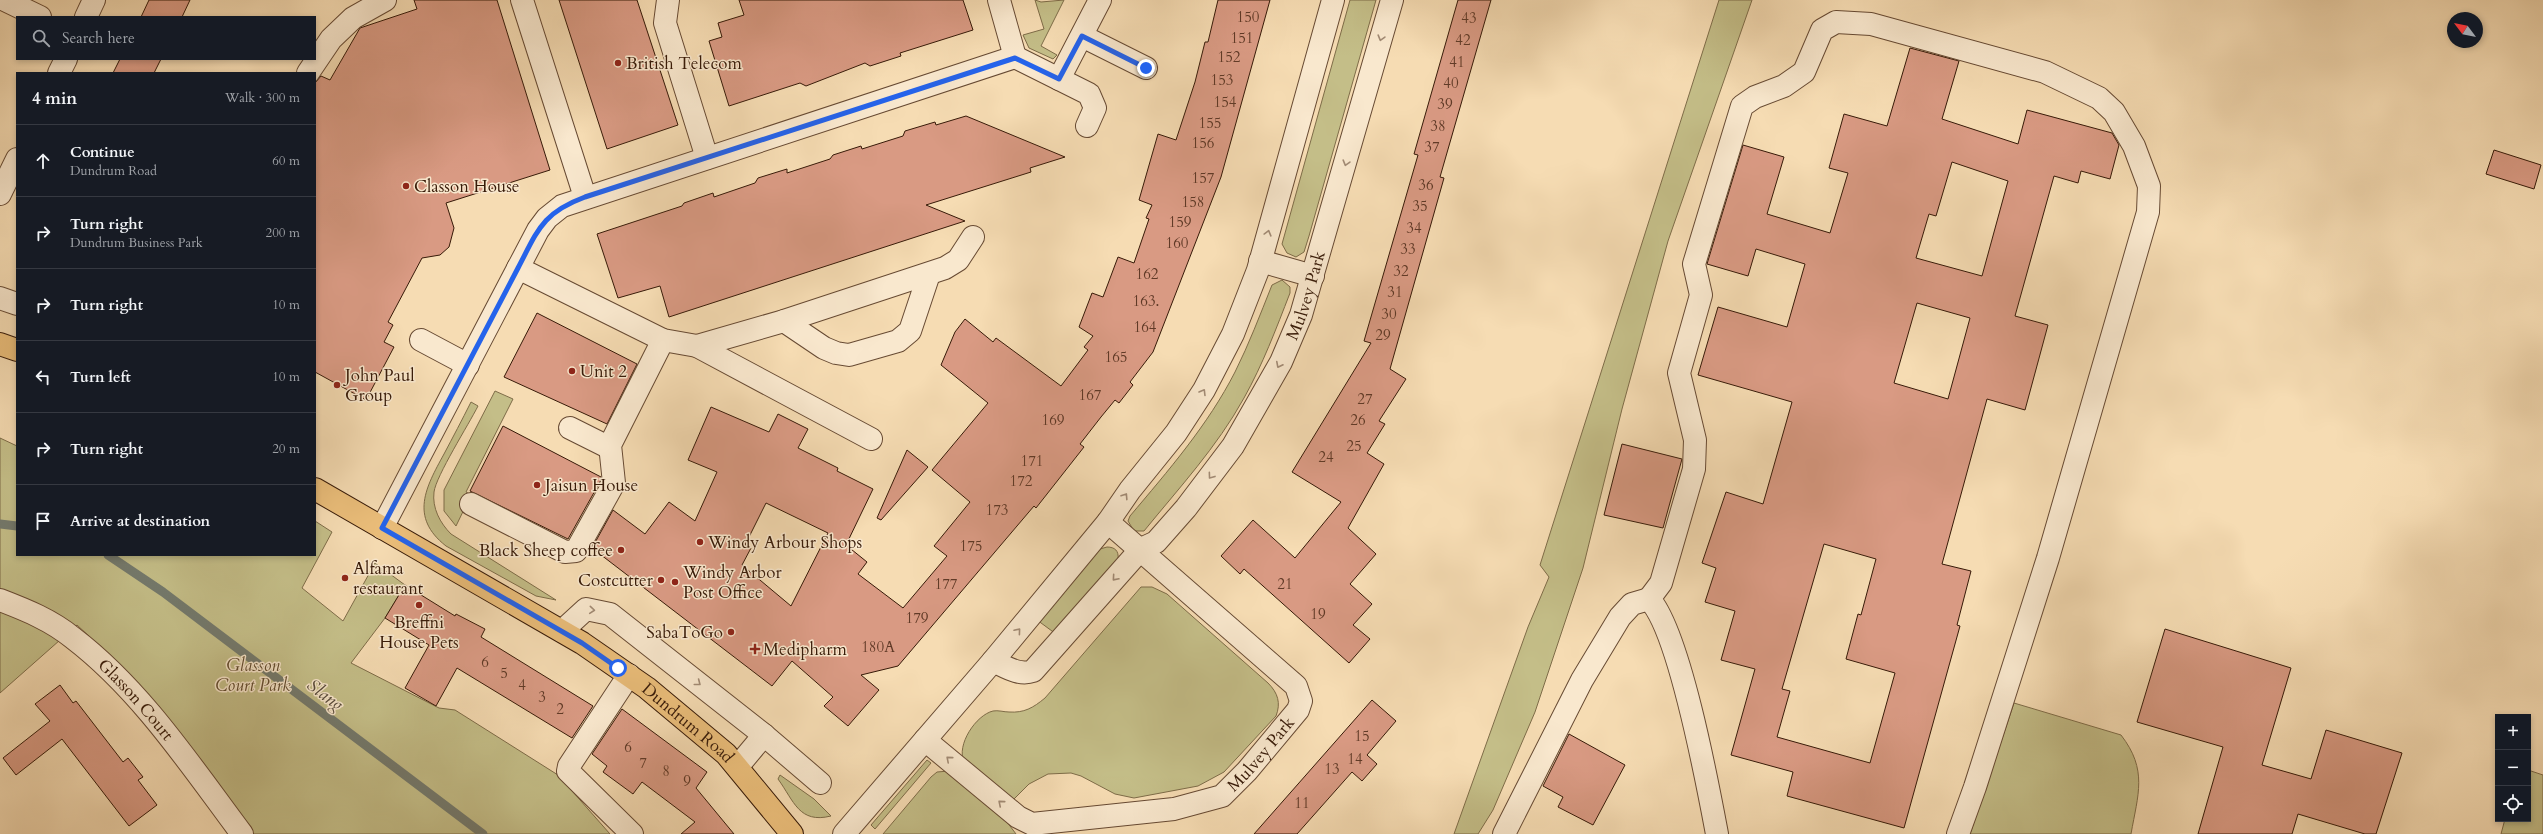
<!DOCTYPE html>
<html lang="en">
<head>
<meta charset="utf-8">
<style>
  :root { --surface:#171b24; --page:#20242c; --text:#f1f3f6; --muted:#9ea1a6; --line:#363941 }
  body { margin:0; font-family:Cardo,serif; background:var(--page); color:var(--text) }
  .controls { position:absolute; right:12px; bottom:12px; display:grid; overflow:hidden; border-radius:0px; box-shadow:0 2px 6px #0003 }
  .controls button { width:36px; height:36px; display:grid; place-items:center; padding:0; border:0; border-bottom:1px solid var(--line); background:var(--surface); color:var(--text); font:20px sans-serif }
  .compass { position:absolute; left:2447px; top:12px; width:36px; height:36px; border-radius:50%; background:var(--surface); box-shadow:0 2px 6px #0003; rotate:302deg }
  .stop { position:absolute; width:12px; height:12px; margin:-9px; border:3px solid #2563eb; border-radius:50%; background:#fff }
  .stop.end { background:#2563eb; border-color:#fff; box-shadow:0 1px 4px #0008 }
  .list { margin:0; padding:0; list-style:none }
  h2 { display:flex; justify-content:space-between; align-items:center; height:52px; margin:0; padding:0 16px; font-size:17px }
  h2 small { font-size:13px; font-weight:400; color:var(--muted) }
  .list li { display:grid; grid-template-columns:26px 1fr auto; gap:12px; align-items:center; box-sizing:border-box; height:72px; padding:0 16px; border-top:1px solid var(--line) }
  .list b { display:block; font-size:15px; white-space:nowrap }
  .list p { margin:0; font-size:13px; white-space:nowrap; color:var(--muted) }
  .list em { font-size:13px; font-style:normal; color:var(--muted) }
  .icon { flex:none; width:22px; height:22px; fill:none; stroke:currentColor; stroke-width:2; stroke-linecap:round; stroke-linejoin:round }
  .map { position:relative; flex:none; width:2543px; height:834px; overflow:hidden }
  .search { position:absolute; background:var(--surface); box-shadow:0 2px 6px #0003; left:16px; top:16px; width:300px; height:44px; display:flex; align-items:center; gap:10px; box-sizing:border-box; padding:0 14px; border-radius:0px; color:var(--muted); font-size:15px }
  .panel { position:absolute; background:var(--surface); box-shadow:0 2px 6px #0003; left:16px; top:72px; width:300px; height:484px; border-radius:0px }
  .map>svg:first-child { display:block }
  .green { fill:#c4be88; stroke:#7e6c48 }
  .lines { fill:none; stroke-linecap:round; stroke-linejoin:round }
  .stream { stroke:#747a6d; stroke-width:9 }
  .building { fill:#d99a83; stroke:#371a08; fill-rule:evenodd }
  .minor-casing { stroke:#674a33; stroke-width:24 }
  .major-casing { stroke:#371a08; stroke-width:24 }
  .minor { stroke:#f9e8ce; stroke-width:22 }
  .major { stroke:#ebbe7a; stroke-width:22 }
  .oneway { stroke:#a28b75 }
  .route { stroke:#2563eb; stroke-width:5 }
  .poi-dot { fill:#8f2418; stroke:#f9e8ce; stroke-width:1.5 }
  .labels { text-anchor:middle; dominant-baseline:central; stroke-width:3; stroke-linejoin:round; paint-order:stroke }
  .number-label { font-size:15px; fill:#603a27 }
  .poi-label { font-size:17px; fill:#371a08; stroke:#f9e8ce; text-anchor:start }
  .street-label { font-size:17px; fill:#371a08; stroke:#f9e8ce }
  .park-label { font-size:17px; font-style:italic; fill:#614b2e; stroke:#f9e8ce }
  .water-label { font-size:18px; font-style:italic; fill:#564a3b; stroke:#f9e8ce }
</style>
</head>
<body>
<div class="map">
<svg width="2543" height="834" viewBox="0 0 2543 834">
  <rect width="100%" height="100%" fill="#f6dcb3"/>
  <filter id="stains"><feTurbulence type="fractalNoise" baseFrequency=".005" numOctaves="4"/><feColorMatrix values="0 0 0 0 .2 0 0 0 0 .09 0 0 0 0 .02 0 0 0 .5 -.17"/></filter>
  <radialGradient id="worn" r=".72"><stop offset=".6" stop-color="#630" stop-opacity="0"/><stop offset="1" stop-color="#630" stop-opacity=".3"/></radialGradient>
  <!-- green -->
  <g class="green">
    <path d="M1035 0 1041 2 1064 0 1041 46 1057 55 1053 59 1029 48 1023 35 1044 29Z"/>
    <path d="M1350 0H1376L1309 236 1304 252 1296 257 1287 253 1282 244Z"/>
    <path d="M1719 0H1752L1668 241 1622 409 1583 568 1535 712 1493 810 1478 834H1454L1528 627 1549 577 1540 565Z"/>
    <path d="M1282 280 1290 287V293C1276 329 1263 364 1244 398 1217 447 1179 488 1144 531H1134L1128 521 1130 516C1168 471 1208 425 1235 372 1249 344 1260 315 1272 285Z"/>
    <path d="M495 391 513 399 466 492 471 495 456 526 444 511V490Z"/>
    <path d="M471 402 478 406C469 424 436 476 434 492 432 508 440 523 451 534L556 600 536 596 446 546C409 517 426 487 444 454 453 437 462 420 471 402Z"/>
    <path d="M0 438 17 446V555H315V521L332 532 302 588 343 621 375 563 405 585 385 618 351 663 439 708 455 710 558 775 610 834H253C197 763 144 685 77 625L0 693Z"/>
    <path d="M1107 547C1115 547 1119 551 1118 559L1056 634 1037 620 1100 549Z"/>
    <path d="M1141 587H1152L1167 594 1268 683C1278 693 1281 703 1276 716L1224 772 1198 786 1134 798 1115 794 1081 776 1071 773 1048 774 1029 784 1013 800 964 762C956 745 976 715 993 711 998 710 1004 712 1009 712 1024 713 1033 708 1045 698Z"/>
    <path d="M2014 703 2121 735C2148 770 2138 794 2131 834H1970Z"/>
    <path d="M927 760 931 763 875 829 871 825Z"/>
    <path d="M2528 770 2543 775V834H2501L2505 819H2528Z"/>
    <path d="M949 771 1001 814 1016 834H883L931 777 937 772Z"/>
    <path d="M780 775 814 799 831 816C799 824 794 801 778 779Z"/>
  </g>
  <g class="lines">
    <!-- stream -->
    <g class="stream">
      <path d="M0 524 17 526"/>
      <path d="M108 555 163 592 483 834"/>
    </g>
  </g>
  <!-- building -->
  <g class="building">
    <path d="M149 0H190L182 17H141Z"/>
    <path d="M414 0H497L550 170 446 203 454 228 449 247 440 255 422 258 388 322 393 325 384 342 394 347 366 400 315 372V83L321 76 330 80 360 28 417 9Z"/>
    <path d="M559 0H637L678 125 607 149Z"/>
    <path d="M739 0H963L973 30 900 53 901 56 870 66 865 63 806 86 800 83 729 106 709 41 722 37 718 23 744 15Z"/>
    <path d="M1218 0H1270L1221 177 1153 352 1130 382 1133 385 1119 403 1115 400 1101 417 1080 444 1084 447 1036 508 1034 506 898 666 861 675 879 690 848 726 824 706 833 697 792 661 772 686 592 548 613 510 645 534 669 502 695 521 717 472 688 460 711 407 769 432 778 414 808 429 798 448 838 468 837 471 873 489 846 545 867 562 858 574 903 608 947 556 934 546 970 502 932 470 988 403 941 365 955 332 965 319 993 342 996 338 1061 386 1088 350 1084 347 1093 336 1079 327 1092 293 1103 297 1118 257 1134 263 1149 219 1146 218 1152 205 1139 200 1158 134 1176 140 1195 82 1205 42H1208ZM766 503 828 533 791 606 742 565 751 548 745 545Z"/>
    <path d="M1458 0H1491L1440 177 1444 178 1390 369 1406 379 1379 421 1385 424 1367 453 1384 464 1348 528 1376 554 1350 584 1372 604 1353 625 1370 639 1349 663 1244 569 1240 574 1221 556 1253 520 1295 558 1341 502 1292 472 1371 343 1364 341 1418 155 1414 154Z"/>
    <path d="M1910 48 1959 61 1942 119 2018 144 2027 110 2112 133 2119 145 2110 179 2081 171 2078 183 2054 176 2015 316 2048 325 2025 410 1987 399 1942 564 1971 571 1957 625 1960 626 1904 828 1787 796 1793 772 1731 755 1755 669 1721 660 1735 611 1705 602 1716 568 1702 563 1726 492 1763 504 1792 402 1698 375 1718 307 1787 327 1805 264 1756 249 1748 276 1707 264 1743 145 1784 157 1767 214 1830 233 1848 173 1829 168 1844 114 1887 126ZM1952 162 2008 181 1982 276 1916 258 1929 214 1936 216ZM1917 303 1970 318 1948 399 1894 383ZM1824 544 1876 559 1861 615 1858 614 1846 659 1895 673 1870 763 1777 737 1790 691 1782 689Z"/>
    <path d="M120 59H161L154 73H113Z"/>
    <path d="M966 116 1065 157 1030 168 1031 172 926 205 965 221 669 317 660 286 618 298 597 234 682 206 684 203 713 193 714 197 755 183 758 178 787 169V173L830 159 833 155 861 146 862 149 903 136 905 131 935 122 936 125Z"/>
    <path d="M2494 150 2541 165 2534 189 2486 174Z"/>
    <path d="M537 313 637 364 607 424 504 377Z"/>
    <path d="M503 426 601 477V480L568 539 470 491Z"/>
    <path d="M1622 444 1682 459 1663 528 1604 515Z"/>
    <path d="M907 450 928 467 881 520 877 518Z"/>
    <path d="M405 585 455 616 456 614 485 629 481 637 593 706 572 738 457 668 436 706 405 688 429 645 385 618Z"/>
    <path d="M2165 629 2291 668 2262 765 2311 779 2326 730 2402 753 2376 834H2365L2298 814 2292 834H2198L2223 747 2137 722Z"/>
    <path d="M60 685 73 703 76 701 123 762 128 758 143 777 138 780 157 805 129 826 62 739 16 775 3 758 50 721 35 704Z"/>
    <path d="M1372 700 1396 721 1367 755 1377 764 1362 781 1352 772 1297 834H1254Z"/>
    <path d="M622 709 707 772 696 788 734 834H681L695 822 642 782 633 794 603 772 607 766 592 754Z"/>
    <path d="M1569 734 1625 765 1593 825 1558 807 1563 797 1543 786Z"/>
  </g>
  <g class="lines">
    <!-- minor casing -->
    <g class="minor-casing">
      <g id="minor">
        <path d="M5 0 40 17"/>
        <path d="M522 0 585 197"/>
        <path d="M668 0 665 23 707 158"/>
        <path d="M999 0 1015 57"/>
        <path d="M86 17 94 0"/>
        <path d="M1082 36 1146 68"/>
        <path d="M1015 57 1089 94 1095 108 1087 126"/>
        <path d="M59 73 66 59"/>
        <path d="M308 73 331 39 353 18 385 0"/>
        <path d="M1059 79 1100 0"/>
        <path d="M0 194 17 159"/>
        <path d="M1260 261 1313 276"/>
        <path d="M518 268 663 340 697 346"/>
        <path d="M0 298 17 304"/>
        <path d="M784 321 824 348 836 353 849 355 898 341 910 331 929 274"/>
        <path d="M421 340 468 365"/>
        <path d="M570 428 610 448"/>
        <path d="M871 439 697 346 784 321 945 268 958 260 973 237"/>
        <path d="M471 504 565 552 576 551 614 483 610 445 663 340"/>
        <path d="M382 528 538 230 547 218 562 206 1015 57"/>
        <path d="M1649 599 1661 583 1694 469 1695 440 1679 373 1701 295 1694 264 1742 106 1755 97 1784 86 1804 72 1822 30 1836 22 1871 24 2045 72 2099 98 2114 112 2134 146 2149 186 2148 212 2048 558 1975 787 1958 834"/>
        <path id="s1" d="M0 600C26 610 51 620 73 638 141 690 191 766 242 834"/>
        <path d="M562 631 586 609 610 614 764 735 820 783"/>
        <path id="s2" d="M993 661C1006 667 1019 676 1033 671L1141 549 1156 542 1186 508 1233 446 1281 362 1301 315 1392 0"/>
        <path d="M629 675 569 766 568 771 632 834"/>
        <path id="s3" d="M925 740 1018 817 1032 824 1174 809 1222 796 1247 771 1298 710 1301 701 1296 686 1108 522"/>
        <path d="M738 766 764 735"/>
        <path d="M844 834 993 661 1108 522 1130 490 1176 433 1204 390 1233 334 1258 270 1333 0"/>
        <path d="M1504 834 1582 680 1620 617 1632 604 1649 599C1679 630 1708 786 1717 834"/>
      </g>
    </g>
    <!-- major casing -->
    <g class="major-casing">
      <g id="major">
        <path d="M0 344 17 350"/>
        <path id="s4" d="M315 489 582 643 647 688 726 754 792 834"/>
      </g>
    </g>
    <!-- minor -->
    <use href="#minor" class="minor"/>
    <!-- major -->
    <use href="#major" class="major"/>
  </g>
  <!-- one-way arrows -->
  <defs><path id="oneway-chevron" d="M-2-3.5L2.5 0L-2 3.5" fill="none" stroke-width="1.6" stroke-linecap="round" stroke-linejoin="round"/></defs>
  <g class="oneway">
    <use href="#oneway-chevron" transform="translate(1381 38) rotate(106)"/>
    <use href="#oneway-chevron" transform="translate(1346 163) rotate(106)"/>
    <use href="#oneway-chevron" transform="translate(1268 233) rotate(-75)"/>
    <use href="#oneway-chevron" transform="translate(1279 365) rotate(117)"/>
    <use href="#oneway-chevron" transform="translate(1203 392) rotate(-59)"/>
    <use href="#oneway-chevron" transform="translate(1211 476) rotate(126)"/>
    <use href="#oneway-chevron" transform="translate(1125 496) rotate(-57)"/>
    <use href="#oneway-chevron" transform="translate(1115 578) rotate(131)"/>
    <use href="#oneway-chevron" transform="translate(592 610) rotate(5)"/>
    <use href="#oneway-chevron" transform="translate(1018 631) rotate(-50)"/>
    <use href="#oneway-chevron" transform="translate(698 683) rotate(38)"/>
    <use href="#oneway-chevron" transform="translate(949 759) rotate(-139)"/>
    <use href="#oneway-chevron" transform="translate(1001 803) rotate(-140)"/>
  </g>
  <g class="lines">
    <!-- route -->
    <path class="route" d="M618 668 582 643 382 528 518 268C538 230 542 213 585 197L1015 58 1059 79 1082 36 1146 68"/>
  </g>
  <!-- markers -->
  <g class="poi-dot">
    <circle cx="618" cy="63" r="4"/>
    <circle cx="406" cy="186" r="4"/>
    <circle cx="572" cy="371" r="4"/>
    <circle cx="337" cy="385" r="4"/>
    <circle cx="537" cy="485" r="4"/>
    <circle cx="700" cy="542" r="4"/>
    <circle cx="621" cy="550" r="4"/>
    <circle cx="345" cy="578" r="4"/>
    <circle cx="661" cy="580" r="4"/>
    <circle cx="675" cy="582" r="4"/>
    <circle cx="419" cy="605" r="4"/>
    <circle cx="731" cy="632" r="4"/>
    <path d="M753 643h4v4h4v4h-4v4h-4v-4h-4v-4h4z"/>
  </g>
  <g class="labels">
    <!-- number labels -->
    <g class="number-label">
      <text x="1248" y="17">150</text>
      <text x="1469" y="18">43</text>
      <text x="1242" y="38">151</text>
      <text x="1463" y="40">42</text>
      <text x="1229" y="57">152</text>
      <text x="1457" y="62">41</text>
      <text x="1222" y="80">153</text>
      <text x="1451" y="83">40</text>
      <text x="1225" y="102">154</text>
      <text x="1445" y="104">39</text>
      <text x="1210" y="123">155</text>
      <text x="1438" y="126">38</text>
      <text x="1203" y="143">156</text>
      <text x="1432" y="147">37</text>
      <text x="1203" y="178">157</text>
      <text x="1426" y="185">36</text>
      <text x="1193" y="202">158</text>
      <text x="1420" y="206">35</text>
      <text x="1180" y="222">159</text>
      <text x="1414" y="228">34</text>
      <text x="1177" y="243">160</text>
      <text x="1408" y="249">33</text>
      <text x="1401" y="271">32</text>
      <text x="1147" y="274">162</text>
      <text x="1395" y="292">31</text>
      <text x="1146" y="301">163.</text>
      <text x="1389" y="314">30</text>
      <text x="1145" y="327">164</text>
      <text x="1383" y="335">29</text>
      <text x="1116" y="357">165</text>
      <text x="1090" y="395">167</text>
      <text x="1365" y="399">27</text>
      <text x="1053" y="420">169</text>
      <text x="1358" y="420">26</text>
      <text x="1354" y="446">25</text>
      <text x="1326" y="457">24</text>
      <text x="1032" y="461">171</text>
      <text x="1021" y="481">172</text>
      <text x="997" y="510">173</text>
      <text x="971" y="546">175</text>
      <text x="946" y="584">177</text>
      <text x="1285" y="584">21</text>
      <text x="1318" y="614">19</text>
      <text x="917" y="618">179</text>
      <text x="878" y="647">180A</text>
      <text x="485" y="662">6</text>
      <text x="504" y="673">5</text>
      <text x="522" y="685">4</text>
      <text x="542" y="697">3</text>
      <text x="560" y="709">2</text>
      <text x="1362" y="736">15</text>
      <text x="628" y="747">6</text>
      <text x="1355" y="759">14</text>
      <text x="643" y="763">7</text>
      <text x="1332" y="769">13</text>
      <text x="666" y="771">8</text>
      <text x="687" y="781">9</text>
      <text x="1302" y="803">11</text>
    </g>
    <!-- poi labels -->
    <g class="poi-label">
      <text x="626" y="63">British Telecom</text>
      <text x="414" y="186">Classon House</text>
      <text x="580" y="371">Unit 2</text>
      <text x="345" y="375">John Paul<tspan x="345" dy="20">Group</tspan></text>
      <text x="545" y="485">Jaisun House</text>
      <text x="708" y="542">Windy Arbour Shops</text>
      <text x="613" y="550" text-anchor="end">Black Sheep coffee</text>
      <text x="353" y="568">Alfama<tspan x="353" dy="20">restaurant</tspan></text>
      <text x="683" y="572">Windy Arbor<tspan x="683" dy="20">Post Office</tspan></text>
      <text x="653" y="580" text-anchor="end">Costcutter</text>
      <text x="419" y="622" text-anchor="middle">Breffni<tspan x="419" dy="20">House Pets</tspan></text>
      <text x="723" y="632" text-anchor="end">SabaToGo</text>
      <text x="763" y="649">Medipharm</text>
    </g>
    <!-- street labels -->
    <g class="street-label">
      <text stroke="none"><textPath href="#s2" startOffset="513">Mulvey Park</textPath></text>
      <text stroke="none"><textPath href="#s1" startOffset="171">Glasson Court</textPath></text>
      <text stroke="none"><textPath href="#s4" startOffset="441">Dundrum Road</textPath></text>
      <text stroke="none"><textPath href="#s3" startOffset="386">Mulvey Park</textPath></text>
    </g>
    <!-- park labels -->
    <g class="park-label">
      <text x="253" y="665">Glasson<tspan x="253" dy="20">Court Park</tspan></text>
    </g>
    <!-- water labels -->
    <g class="water-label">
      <text transform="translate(325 695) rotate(37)">Slang</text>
    </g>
  </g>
  <rect width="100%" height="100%" filter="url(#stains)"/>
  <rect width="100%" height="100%" fill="url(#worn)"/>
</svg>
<div class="controls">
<button>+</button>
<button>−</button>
<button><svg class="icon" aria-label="locate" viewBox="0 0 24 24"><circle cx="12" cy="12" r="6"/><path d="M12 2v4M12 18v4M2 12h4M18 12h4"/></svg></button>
</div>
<svg class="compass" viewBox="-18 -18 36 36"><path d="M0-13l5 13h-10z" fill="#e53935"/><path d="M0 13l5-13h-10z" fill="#9ea1a6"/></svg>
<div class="stop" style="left:618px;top:668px"></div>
<div class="stop end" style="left:1146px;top:68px"></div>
<div class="search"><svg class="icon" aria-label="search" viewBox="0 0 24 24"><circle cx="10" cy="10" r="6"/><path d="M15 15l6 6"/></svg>Search here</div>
<section class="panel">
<h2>4 min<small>Walk · 300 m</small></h2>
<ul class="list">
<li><svg class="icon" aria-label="ahead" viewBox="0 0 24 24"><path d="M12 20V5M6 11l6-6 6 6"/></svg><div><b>Continue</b><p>Dundrum Road</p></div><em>60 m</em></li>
<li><svg class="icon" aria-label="right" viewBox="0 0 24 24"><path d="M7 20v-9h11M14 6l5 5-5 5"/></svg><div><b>Turn right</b><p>Dundrum Business Park</p></div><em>200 m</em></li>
<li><svg class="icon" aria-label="right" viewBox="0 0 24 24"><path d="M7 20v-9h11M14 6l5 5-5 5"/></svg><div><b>Turn right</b></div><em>10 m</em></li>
<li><svg class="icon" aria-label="left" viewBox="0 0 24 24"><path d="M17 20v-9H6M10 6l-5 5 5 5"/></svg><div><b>Turn left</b></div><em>10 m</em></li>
<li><svg class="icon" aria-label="right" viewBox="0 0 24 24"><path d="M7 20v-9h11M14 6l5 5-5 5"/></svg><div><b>Turn right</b></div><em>20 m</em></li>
<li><svg class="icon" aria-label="arrive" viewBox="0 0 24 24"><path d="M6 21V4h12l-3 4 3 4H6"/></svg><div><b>Arrive at destination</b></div></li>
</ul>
</section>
</div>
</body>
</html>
